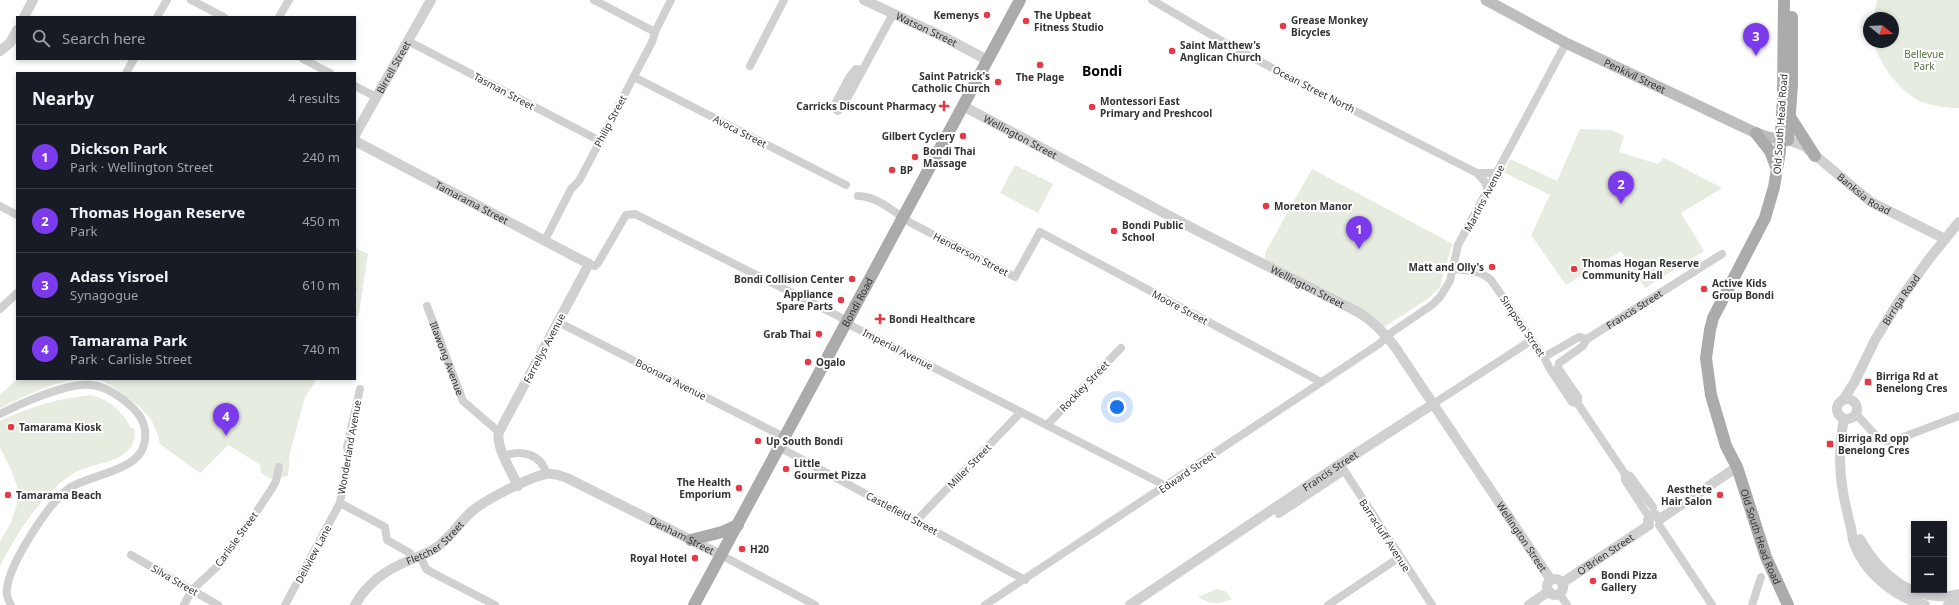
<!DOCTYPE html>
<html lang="en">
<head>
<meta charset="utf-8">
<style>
  :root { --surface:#171b24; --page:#20242c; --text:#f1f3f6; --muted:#9ea1a6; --line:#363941; --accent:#7c3aed }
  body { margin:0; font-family:"Noto Sans",sans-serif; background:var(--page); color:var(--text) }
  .controls { position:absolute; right:12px; bottom:12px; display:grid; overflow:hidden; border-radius:0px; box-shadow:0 2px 6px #0003 }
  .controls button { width:36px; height:36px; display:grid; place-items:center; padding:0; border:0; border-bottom:1px solid var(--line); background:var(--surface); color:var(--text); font:20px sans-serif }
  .compass { position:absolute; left:1863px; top:12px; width:36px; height:36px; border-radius:50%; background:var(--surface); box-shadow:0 2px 6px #0003; rotate:108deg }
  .you { position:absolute; left:1117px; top:407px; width:14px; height:14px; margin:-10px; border:3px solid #fff; border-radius:50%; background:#1a73e8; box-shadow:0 0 0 6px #1a73e833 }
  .badge { display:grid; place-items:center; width:26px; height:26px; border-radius:50%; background:var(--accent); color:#fff; font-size:13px; font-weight:700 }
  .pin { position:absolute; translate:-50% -33px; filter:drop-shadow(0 1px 2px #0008) }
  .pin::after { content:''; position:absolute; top:21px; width:14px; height:12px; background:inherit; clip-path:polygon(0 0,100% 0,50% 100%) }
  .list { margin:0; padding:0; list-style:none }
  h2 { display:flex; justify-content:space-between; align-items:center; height:52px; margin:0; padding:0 16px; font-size:17px }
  h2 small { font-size:13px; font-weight:400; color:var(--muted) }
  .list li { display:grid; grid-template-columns:26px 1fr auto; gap:12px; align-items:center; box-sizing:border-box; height:64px; padding:0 16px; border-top:1px solid var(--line) }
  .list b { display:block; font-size:15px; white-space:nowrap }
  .list p { margin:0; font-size:13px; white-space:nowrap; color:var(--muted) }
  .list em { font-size:13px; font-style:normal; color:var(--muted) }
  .icon { flex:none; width:22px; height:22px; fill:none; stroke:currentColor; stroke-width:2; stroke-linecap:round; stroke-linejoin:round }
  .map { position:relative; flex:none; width:1959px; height:605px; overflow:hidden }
  .search { position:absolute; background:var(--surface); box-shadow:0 2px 6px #0003; left:16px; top:16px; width:340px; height:44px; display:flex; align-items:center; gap:10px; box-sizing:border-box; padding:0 14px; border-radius:0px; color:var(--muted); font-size:15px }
  .panel { position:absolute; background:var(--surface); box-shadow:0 2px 6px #0003; left:16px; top:72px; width:340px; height:308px; border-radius:0px }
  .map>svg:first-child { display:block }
  .green { fill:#e6ecdf }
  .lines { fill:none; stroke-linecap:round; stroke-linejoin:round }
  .stream { stroke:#cfe2ee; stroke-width:2.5 }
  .minor { stroke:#d0d0d0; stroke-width:8 }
  .tertiary { stroke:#d0d0d0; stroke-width:10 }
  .secondary { stroke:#bdbdbd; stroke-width:11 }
  .primary { stroke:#ababab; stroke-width:12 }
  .poi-dot { fill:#e63946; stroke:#fff; stroke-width:1.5 }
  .labels { text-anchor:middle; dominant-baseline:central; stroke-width:4; stroke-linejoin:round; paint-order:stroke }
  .poi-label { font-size:10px; font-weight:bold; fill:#333; stroke:#fff; text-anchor:start }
  .street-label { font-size:10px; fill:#333; stroke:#fff }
  .park-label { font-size:10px; fill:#56703f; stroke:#fff }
  .district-label { font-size:14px; font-weight:bold; fill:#000; stroke:#fff }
</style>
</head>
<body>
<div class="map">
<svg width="1959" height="605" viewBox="0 0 1959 605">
  <rect width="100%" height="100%" fill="#fff"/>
  <!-- green -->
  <g class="green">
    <path d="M1877 0H1959V108C1946 108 1934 106 1922 102 1903 95 1877 62 1874 42H1893V18H1874Z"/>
    <path d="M1580 129 1611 130 1624 136 1619 152 1658 164 1664 158 1722 188 1681 213 1704 251 1645 288 1621 251 1566 285 1531 235 1550 195 1503 172 1510 159 1557 181Z"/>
    <path d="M1015 165 1053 184 1038 213 1000 193Z"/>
    <path d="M1312 169 1453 244 1446 264 1440 287 1429 298 1381 329 1265 266V253Z"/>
    <path d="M355 248 368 254 359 314 355 320Z"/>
    <path d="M17 379H317L305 397 290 452 288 476 271 479 261 473 260 464 228 445 200 473 160 444C155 422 149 414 131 400 121 393 111 383 99 380 70 373 26 395 0 408V395Z"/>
    <path d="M91 395C109 399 123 412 131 428H134C136 439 133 447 124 454 112 463 94 464 80 470 48 484 14 536 0 567V542L11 522 17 504V487L13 474 0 447V421C28 407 60 398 91 395Z"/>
    <path d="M1217 589 1225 591 1232 599C1217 605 1211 605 1198 597Z"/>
  </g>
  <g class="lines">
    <!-- stream -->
    <path class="stream" d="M355 287 357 289"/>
    <!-- minor -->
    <g class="minor">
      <path d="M191 0 224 17"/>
      <path d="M594 0 655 32"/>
      <path d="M1152 0 1220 40 1302 84 1477 173H1497"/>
      <path d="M157 17 167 0"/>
      <path d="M279 17 289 0"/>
      <path d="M408 41 600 141"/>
      <path d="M303 59 330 73"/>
      <path d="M750 66 784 0"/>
      <path d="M861 70 856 69 850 76 834 106 836 110 838 111 843 106 893 14"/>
      <path d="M126 73 134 59"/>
      <path d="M634 77 846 185"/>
      <path d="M355 86 376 97"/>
      <path d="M1477 173 1485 182 1488 190"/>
      <path d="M858 196C878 196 896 214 911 223L1015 277 1040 232 1321 382"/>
      <path d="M0 206 17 215"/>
      <path d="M545 240 571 189 579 181 652 42 655 32 671 0"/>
      <path d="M589 264 595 266 598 263 626 215 635 214 840 317 852 326 1166 486"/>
      <path d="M1452 269C1467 270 1479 270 1491 280L1544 357 1550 369 1572 402 1578 404"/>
      <path id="s1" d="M427 306 463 401 499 432"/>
      <path d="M0 309 17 293"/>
      <path d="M558 322 784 437"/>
      <path d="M1544 357 1579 337 1587 339"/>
      <path d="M1433 404 1532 340"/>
      <path d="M0 414C22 403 68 382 92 385 109 387 129 402 139 415 147 426 147 441 141 452 129 471 90 476 71 487 50 500 10 563 7 588 6 594 8 600 11 605"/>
      <path d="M1856 414 1879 439 1890 442 1959 416"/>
      <path d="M1047 425 1121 348"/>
      <path d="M779 447 1025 580"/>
      <path d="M504 456C521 449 542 454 546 474"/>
      <path d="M1340 464 1432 605"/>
      <path d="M1625 474 1630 476 1653 507"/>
      <path d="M340 503 385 527 387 540 410 553 413 558"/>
      <path d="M1279 514 1344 471"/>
      <path id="s2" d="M1649 517 1625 480V474L1578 404V397L1558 368 1559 363 1583 346 1587 339 1722 254"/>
      <path d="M917 520 1021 412"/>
      <path d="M1659 525 1712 605"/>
      <path d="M131 555 218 605"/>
      <path d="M721 555 815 605"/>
      <path d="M420 556 426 569 431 572 495 605"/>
      <path d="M1559 593 1567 605"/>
      <path d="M184 605 192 590 220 564 237 541 271 490 276 481 279 467"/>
      <path d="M285 605 340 503C342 485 351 465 347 447L360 389"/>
      <path d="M985 605 1379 344 1392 332 1432 305 1440 297 1450 281 1458 245 1566 43"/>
      <path d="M1328 605 1400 557"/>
      <path d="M1752 605 1761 577"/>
    </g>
    <!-- tertiary -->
    <g class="tertiary">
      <path id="s3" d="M864 0 946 38 987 60"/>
      <path d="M24 17 33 0"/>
      <path d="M0 51 10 43 17 30"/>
      <path id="s4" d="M963 106 1196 230 1358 312C1373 321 1384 332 1395 347L1551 580"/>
      <path id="s5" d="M355 135 431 0"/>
      <path id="s6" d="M1788 140 1804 146 1871 202 1945 239"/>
      <path id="s7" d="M355 141 589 264 499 432C495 446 512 472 518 486"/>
      <circle cx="1847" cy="409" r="10"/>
      <path id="s8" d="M1843 400 1854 383 1875 340 1897 304 1929 259 1959 222"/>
      <path d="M1844 419C1836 459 1841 490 1851 528 1852 532 1852 536 1853 540 1863 572 1894 597 1925 605"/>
      <path d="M1660 519 1737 467"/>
      <path d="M1649 525 1648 520 1651 516 1655 515 1660 519"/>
      <path d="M1860 539C1880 575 1915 605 1959 594"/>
      <circle cx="1555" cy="587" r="8"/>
      <path id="s9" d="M1562 583 1649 525"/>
      <path id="s10" d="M355 605C368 582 386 570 410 560 419 556 429 553 437 547 451 537 459 523 471 512 483 501 531 476 547 474 554 473 561 476 567 478L721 555"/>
      <path id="s11" d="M1130 605 1340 464 1433 404"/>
      <path d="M1529 605 1549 591"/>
      <path d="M1948 605 1959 602"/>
    </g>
    <!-- secondary -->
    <path class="secondary" id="s12" d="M1486 0 1566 43 1756 133 1768 137 1788 140"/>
    <!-- primary -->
    <g class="primary">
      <path id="s13" d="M1784 0 1783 97 1780 151 1774 187 1765 218 1713 318 1710 330 1706 358 1711 395 1726 446 1737 467 1766 557 1788 605"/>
      <path d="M1790 117 1815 156"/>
      <path d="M1756 133 1770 151 1777 169"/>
      <path d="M1788 140 1792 84V17"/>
      <path d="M691 540 722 532 738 525"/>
      <path id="s14" d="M694 605 1020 0"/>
    </g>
  </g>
  <!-- markers -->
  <g class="poi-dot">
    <circle cx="987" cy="15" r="4"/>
    <circle cx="1026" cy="21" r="4"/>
    <circle cx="1283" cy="26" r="4"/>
    <circle cx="1172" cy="51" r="4"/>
    <circle cx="1040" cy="65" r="4"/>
    <circle cx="998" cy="82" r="4"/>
    <path d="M942 100h4v4h4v4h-4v4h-4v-4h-4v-4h4z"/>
    <circle cx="1092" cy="107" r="4"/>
    <circle cx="963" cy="136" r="4"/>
    <circle cx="915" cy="157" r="4"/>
    <circle cx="892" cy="170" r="4"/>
    <circle cx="1266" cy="206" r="4"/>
    <circle cx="1114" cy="231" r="4"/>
    <circle cx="1492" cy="267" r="4"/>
    <circle cx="1574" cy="269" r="4"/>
    <circle cx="852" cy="279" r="4"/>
    <circle cx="1704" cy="289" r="4"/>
    <circle cx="841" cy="300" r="4"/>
    <path d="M878 313h4v4h4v4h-4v4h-4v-4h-4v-4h4z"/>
    <circle cx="819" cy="334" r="4"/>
    <circle cx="808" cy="362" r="4"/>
    <rect x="1864" y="378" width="8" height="8" rx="2"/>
    <circle cx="11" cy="427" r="4"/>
    <circle cx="758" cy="441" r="4"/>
    <rect x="1826" y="440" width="8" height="8" rx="2"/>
    <circle cx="786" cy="469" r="4"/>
    <circle cx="739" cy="488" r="4"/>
    <circle cx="8" cy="495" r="4"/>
    <circle cx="1720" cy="495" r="4"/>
    <circle cx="742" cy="549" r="4"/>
    <circle cx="695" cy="558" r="4"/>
    <circle cx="1593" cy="581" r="4"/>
  </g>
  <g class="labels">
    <!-- poi labels -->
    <g class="poi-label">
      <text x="979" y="15" text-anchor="end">Kemenys</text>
      <text x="1034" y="15">The Upbeat<tspan x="1034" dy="12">Fitness Studio</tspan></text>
      <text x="1291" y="20">Grease Monkey<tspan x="1291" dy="12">Bicycles</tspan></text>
      <text x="1180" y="45">Saint Matthew's<tspan x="1180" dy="12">Anglican Church</tspan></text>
      <text x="990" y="76" text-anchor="end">Saint Patrick's<tspan x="990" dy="12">Catholic Church</tspan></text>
      <text x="1040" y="77" text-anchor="middle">The Plage</text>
      <text x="1100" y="101">Montessori East<tspan x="1100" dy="12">Primary and Preshcool</tspan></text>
      <text x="936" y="106" text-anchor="end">Carricks Discount Pharmacy</text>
      <text x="955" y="136" text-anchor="end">Gilbert Cyclery</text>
      <text x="923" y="151">Bondi Thai<tspan x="923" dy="12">Massage</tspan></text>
      <text x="900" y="170">BP</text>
      <text x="1274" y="206">Moreton Manor</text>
      <text x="1122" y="225">Bondi Public<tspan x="1122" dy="12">School</tspan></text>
      <text x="1582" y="263">Thomas Hogan Reserve<tspan x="1582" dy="12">Community Hall</tspan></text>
      <text x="1484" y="267" text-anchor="end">Matt and Olly's</text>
      <text x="844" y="279" text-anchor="end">Bondi Collision Center</text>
      <text x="1712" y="283">Active Kids<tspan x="1712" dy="12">Group Bondi</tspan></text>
      <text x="833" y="294" text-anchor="end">Appliance<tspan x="833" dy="12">Spare Parts</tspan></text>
      <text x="889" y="319">Bondi Healthcare</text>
      <text x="811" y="334" text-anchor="end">Grab Thai</text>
      <text x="816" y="362">Ogalo</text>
      <text x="1876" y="376">Birriga Rd at<tspan x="1876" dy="12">Benelong Cres</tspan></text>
      <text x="19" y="427">Tamarama Kiosk</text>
      <text x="1838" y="438">Birriga Rd opp<tspan x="1838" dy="12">Benelong Cres</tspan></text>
      <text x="766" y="441">Up South Bondi</text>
      <text x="794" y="463">Little<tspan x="794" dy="12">Gourmet Pizza</tspan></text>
      <text x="731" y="482" text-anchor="end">The Health<tspan x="731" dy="12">Emporium</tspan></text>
      <text x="1712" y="489" text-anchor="end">Aesthete<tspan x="1712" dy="12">Hair Salon</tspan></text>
      <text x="16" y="495">Tamarama Beach</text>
      <text x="750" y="549">H20</text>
      <text x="687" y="558" text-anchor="end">Royal Hotel</text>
      <text x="1601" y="575">Bondi Pizza<tspan x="1601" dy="12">Gallery</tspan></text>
    </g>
    <!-- street labels -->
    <g class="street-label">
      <text stroke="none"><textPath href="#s3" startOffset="69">Watson Street</textPath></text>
      <text stroke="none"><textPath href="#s5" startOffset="78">Birrell Street</textPath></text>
      <text stroke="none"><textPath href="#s12" startOffset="167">Penkivil Street</textPath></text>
      <text transform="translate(1314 89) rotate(27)">Ocean Street North</text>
      <text transform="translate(504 91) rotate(28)">Tasman Street</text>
      <text transform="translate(610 121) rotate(-62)">Philip Street</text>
      <text transform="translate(1780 124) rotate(-86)">Old South Head Road</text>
      <text transform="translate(740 131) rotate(27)">Avoca Street</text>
      <text stroke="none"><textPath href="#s4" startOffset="65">Wellington Street</textPath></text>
      <text stroke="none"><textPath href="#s6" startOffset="94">Banksia Road</textPath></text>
      <text transform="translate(1484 198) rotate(-62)">Martins Avenue</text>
      <text stroke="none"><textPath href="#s7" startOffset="132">Tamarama Street</textPath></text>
      <text transform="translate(971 254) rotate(27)">Henderson Street</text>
      <text stroke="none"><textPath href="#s4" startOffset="389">Wellington Street</textPath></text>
      <text stroke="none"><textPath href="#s8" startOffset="116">Birriga Road</textPath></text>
      <text stroke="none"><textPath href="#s14" startOffset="344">Bondi Road</textPath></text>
      <text transform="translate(1180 307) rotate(28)">Moore Street</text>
      <text stroke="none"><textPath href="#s2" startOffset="275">Francis Street</textPath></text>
      <text transform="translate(1523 326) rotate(56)">Simpson Street</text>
      <text transform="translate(544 348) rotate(-62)">Farrellys Avenue</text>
      <text transform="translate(898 349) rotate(27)">Imperial Avenue</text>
      <text stroke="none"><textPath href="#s1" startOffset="56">Illawong Avenue</textPath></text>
      <text transform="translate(671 379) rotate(27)">Boonara Avenue</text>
      <text transform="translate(1084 386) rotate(-46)">Rockley Street</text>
      <text transform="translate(349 447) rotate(-80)">Wonderland Avenue</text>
      <text transform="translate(969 466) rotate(-46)">Miller Street</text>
      <text stroke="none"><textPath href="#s11" startOffset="241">Francis Street</textPath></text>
      <text transform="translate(1187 472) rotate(-34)">Edward Street</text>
      <text transform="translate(902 513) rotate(28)">Castlefield Street</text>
      <text stroke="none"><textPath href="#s10" startOffset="386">Denham Street</textPath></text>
      <text transform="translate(1385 535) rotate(57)">Barracluff Avenue</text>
      <text stroke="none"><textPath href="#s4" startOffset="725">Wellington Street</textPath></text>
      <text stroke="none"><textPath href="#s13" startOffset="561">Old South Head Road</textPath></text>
      <text transform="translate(236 539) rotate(-54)">Carlisle Street</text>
      <text stroke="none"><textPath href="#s10" startOffset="103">Fletcher Street</textPath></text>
      <text transform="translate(313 554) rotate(-62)">Dellview Lane</text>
      <text stroke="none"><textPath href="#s9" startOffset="52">O'Brien Street</textPath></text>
      <text transform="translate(175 580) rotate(30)">Silva Street</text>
    </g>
    <!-- park labels -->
    <g class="park-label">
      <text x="1924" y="54">Bellevue<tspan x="1924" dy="12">Park</tspan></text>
    </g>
    <!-- district labels -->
    <g class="district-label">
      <text x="1102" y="70">Bondi</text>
    </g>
  </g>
</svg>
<div class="controls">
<button>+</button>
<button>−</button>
</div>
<svg class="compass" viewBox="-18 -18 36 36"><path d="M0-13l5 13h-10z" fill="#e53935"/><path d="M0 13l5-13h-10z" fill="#9ea1a6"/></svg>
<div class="you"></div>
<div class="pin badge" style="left:1359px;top:249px">1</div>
<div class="pin badge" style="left:1621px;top:204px">2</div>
<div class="pin badge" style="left:1756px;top:56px">3</div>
<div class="pin badge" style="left:226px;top:436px">4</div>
<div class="search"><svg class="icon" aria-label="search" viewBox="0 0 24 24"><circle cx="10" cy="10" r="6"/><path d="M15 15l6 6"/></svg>Search here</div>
<section class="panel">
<h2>Nearby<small>4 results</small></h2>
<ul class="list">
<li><span class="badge">1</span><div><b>Dickson Park</b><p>Park · Wellington Street</p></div><em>240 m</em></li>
<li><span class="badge">2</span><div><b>Thomas Hogan Reserve</b><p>Park</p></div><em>450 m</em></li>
<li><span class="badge">3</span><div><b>Adass Yisroel</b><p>Synagogue</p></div><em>610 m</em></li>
<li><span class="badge">4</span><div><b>Tamarama Park</b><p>Park · Carlisle Street</p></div><em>740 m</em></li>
</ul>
</section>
</div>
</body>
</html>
